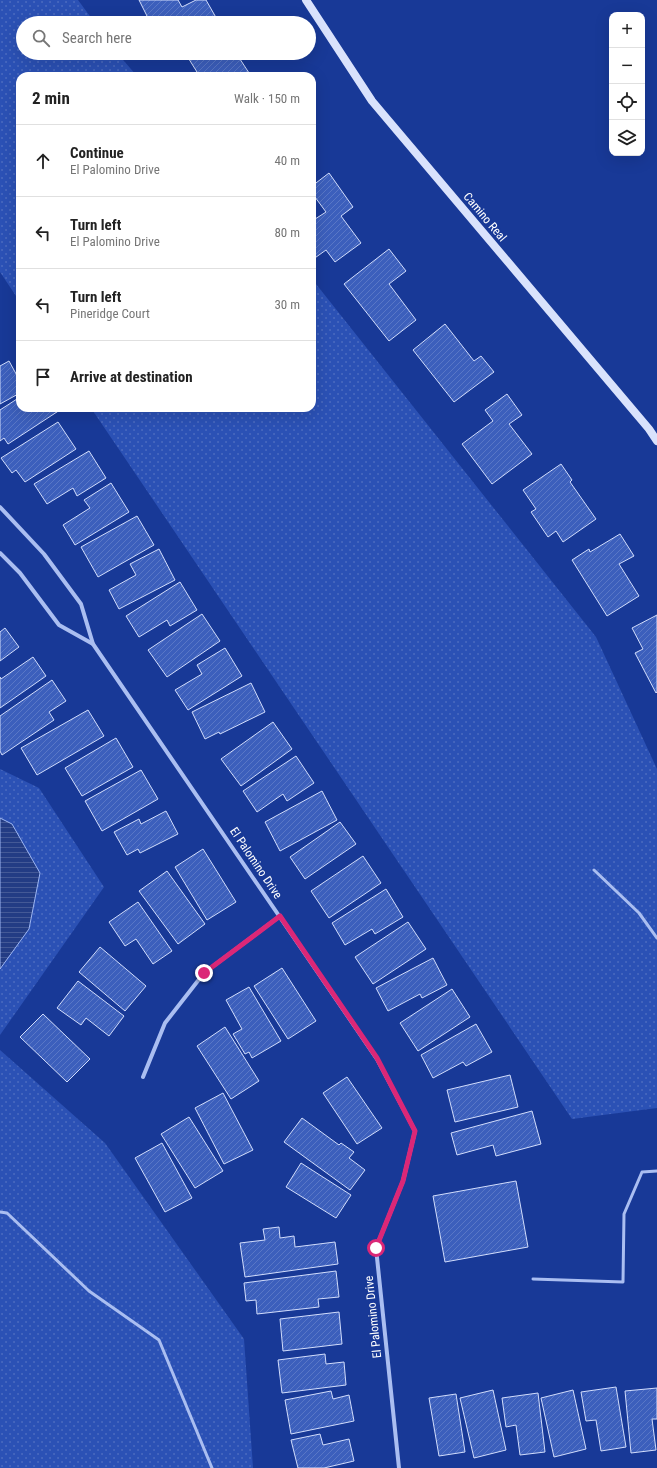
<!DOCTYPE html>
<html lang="en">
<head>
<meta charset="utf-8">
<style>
  :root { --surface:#fff; --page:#f6f6f6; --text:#222; --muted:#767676; --line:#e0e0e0 }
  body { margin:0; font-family:"Roboto Condensed",sans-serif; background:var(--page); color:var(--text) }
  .controls { position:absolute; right:12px; top:12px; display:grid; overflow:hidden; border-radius:8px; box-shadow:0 4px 16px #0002 }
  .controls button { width:36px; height:36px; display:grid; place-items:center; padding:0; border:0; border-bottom:1px solid var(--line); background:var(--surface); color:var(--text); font:20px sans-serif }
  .stop { position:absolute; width:12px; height:12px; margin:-9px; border:3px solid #db2777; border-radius:50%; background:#fff }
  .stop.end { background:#db2777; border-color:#fff; box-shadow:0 1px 4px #0008 }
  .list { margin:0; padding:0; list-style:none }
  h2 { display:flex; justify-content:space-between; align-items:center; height:52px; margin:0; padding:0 16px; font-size:17px }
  h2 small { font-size:13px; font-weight:400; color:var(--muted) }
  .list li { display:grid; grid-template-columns:26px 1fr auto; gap:12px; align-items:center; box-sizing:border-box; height:72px; padding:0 16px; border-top:1px solid var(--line) }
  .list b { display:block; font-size:15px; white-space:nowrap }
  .list p { margin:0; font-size:13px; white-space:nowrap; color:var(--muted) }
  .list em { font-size:13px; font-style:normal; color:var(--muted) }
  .icon { flex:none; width:22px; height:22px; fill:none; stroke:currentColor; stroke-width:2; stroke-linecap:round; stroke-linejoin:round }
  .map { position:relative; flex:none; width:657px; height:1468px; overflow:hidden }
  .search { position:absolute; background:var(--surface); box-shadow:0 4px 16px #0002; left:16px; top:16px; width:300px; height:44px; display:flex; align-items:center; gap:10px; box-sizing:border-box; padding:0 14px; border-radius:22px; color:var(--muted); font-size:15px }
  .panel { position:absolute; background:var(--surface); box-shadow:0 4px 16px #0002; left:16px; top:72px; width:300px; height:340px; border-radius:12px }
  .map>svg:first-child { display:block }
  .grass { fill:url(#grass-dots) }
  .water { fill:url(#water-rules); stroke:#9db6f3 }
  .building { fill:url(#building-hatch); stroke:#d2ddfc }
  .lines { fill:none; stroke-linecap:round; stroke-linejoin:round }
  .service { stroke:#aabef1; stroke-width:3 }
  .minor { stroke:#aabef1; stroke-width:4 }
  .secondary { stroke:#d9e2fc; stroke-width:8 }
  .route { stroke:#db2777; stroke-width:5 }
  .labels { text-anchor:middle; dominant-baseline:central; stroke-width:3; stroke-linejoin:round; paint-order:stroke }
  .street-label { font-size:12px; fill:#fff; stroke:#183997 }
</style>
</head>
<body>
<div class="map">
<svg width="657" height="1468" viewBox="0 0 657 1468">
  <defs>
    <pattern id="grass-dots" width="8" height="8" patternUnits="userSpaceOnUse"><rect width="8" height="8" fill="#2b51b5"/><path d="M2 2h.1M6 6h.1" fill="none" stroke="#4b6bc0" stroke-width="1.8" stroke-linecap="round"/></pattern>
    <pattern id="water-rules" width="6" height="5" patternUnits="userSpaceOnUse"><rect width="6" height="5" fill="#233c84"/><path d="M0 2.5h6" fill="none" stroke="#445996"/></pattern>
    <pattern id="building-hatch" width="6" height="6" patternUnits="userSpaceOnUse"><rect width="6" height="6" fill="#3c5fbc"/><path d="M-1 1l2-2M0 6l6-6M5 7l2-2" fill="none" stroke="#5977c6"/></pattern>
  </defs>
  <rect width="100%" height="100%" fill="#183997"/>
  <!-- grass -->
  <g class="grass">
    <path d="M0 0H78L95 23H23V53H117L137 76H20V302L0 272Z"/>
    <path d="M312 279 596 637 657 769V1108L572 1119 91 408H312Z"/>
    <path d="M0 769 39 788 104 887 0 1035Z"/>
    <path d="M0 1050 105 1143 244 1339 253 1468H0Z"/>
  </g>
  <!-- water -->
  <path class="water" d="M0 818 12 824 40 873 29 929 0 969Z"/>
  <!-- building -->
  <g class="building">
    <path d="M139 0H178L182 7 196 0H206L218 21 215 23H135L147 16Z"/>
    <path d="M191 53H236L251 76H191L197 72 187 56Z"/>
    <path d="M329 173 353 207 341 216 361 243 335 262 326 250 312 260V221L326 212 312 193V186Z"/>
    <path d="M389 249 406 271 389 284 416 320 389 341 344 284Z"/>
    <path d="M445 324 474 361 481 356 494 372 454 402 413 350Z"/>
    <path d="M9 361 20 381V393L0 404V366Z"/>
    <path d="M507 394 522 415 509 424 532 454 492 484 462 444 493 421 485 410Z"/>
    <path d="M20 397V408H63L8 444 4 438 0 441V410Z"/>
    <path d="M58 422 76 449 25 482 16 470 12 473 1 458Z"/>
    <path d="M89 451 106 478 77 496 73 488 47 504 34 484Z"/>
    <path d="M561 464 572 480 570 482 596 519 563 542 556 531 548 537 531 512 536 509 523 490Z"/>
    <path d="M111 483 129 512 75 545 63 525 90 508 84 500Z"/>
    <path d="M137 516 154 545 98 577 81 547Z"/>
    <path d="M620 534 634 556 619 564 639 596 607 616 572 560 589 549 590 552Z"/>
    <path d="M159 549 175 580 119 609 109 590 136 575 130 564Z"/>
    <path d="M180 582 197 610 170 626 167 620 139 637 126 616Z"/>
    <path d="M202 614 220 641 167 677 148 650Z"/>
    <path d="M657 615V692L656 693 635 653 643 649 632 628Z"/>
    <path d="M5 628 19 647 0 661V632Z"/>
    <path d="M225 648 242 676 188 710 175 690 202 674 197 665Z"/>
    <path d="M33 657 46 676 0 708V677L1 679Z"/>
    <path d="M52 680 66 701 49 712 54 720 2 755 0 751V716Z"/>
    <path d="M251 683 265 712 220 734 219 732 205 739 192 712Z"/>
    <path d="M88 710 104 736 37 775 21 748Z"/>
    <path d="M273 722 292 749 241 786 221 759Z"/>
    <path d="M116 738 133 767 82 796 65 768Z"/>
    <path d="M296 756 314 783 287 801 283 794 257 812 243 791Z"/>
    <path d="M141 770 158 799 102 831 85 801Z"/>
    <path d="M322 791 337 820 280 851 265 822Z"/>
    <path d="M166 811 178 834 140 853 138 849 127 855 114 832 139 819 141 824Z"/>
    <path d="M340 822 356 844 305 879 290 857Z"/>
    <path d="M203 849 236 902 207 920 175 867Z"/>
    <path d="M363 856 381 883 329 918 311 891Z"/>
    <path d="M167 871 205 924 178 944 139 891Z"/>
    <path d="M386 889 403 917 375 934 372 929 345 945 332 923Z"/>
    <path d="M138 902 172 951 153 964 136 939 125 946 109 922Z"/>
    <path d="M408 922 426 949 373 984 355 957Z"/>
    <path d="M100 947 146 986 125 1011 79 972Z"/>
    <path d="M433 958 447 985 422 998 420 994 388 1011 376 988Z"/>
    <path d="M282 968 316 1021 288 1039 254 986Z"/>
    <path d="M78 981 124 1016 109 1036 86 1018 81 1025 57 1008Z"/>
    <path d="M249 987 281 1041 252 1058 249 1052 245 1054 233 1034 242 1029 226 1000Z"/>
    <path d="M452 989 470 1017 418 1051 400 1023Z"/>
    <path d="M43 1014 90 1059 67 1082 20 1037Z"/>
    <path d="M476 1024 492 1052 466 1066 463 1062 433 1078 421 1055Z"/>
    <path d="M225 1027 259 1081 231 1099 197 1046Z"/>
    <path d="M510 1075 518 1107 455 1122 447 1090Z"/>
    <path d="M347 1077 382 1128 357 1144 323 1093Z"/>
    <path d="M223 1093 253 1150 224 1164 195 1108Z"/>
    <path d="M532 1111 541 1144 496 1156 493 1145 457 1155 451 1133Z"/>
    <path d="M189 1117 223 1171 195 1188 161 1134Z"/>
    <path d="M302 1118 339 1145 341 1143 354 1152 349 1158 365 1170 350 1190 284 1142Z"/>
    <path d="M162 1143 192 1198 165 1212 135 1158Z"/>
    <path d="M301 1163 351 1195 336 1218 286 1187Z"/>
    <path d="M516 1181 528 1247 445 1262 433 1196Z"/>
    <path d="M279 1227 280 1238 294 1236 295 1247 335 1242 338 1264 245 1277 240 1243 265 1240 263 1229Z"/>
    <path d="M336 1271 339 1297 318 1299 319 1307 257 1314 256 1300 246 1301 244 1283Z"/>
    <path d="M339 1312 342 1344 283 1351 280 1319Z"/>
    <path d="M325 1354 326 1364 344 1362 346 1385 282 1393 278 1360Z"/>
    <path d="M616 1387 626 1447 601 1451 596 1420 586 1421 581 1392Z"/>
    <path d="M657 1388V1419H652L656 1450 631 1453 625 1391Z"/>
    <path d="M493 1390 506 1450 474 1458 460 1398Z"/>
    <path d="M573 1390 586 1449 554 1457 541 1398Z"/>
    <path d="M331 1391 333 1399 349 1395 354 1421 291 1434 285 1400Z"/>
    <path d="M538 1393 545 1452 520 1455 516 1425 506 1427 502 1398Z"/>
    <path d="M456 1394 465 1452 439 1456 429 1398Z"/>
    <path d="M320 1434 323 1445 349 1439 354 1461 324 1468H298L291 1440Z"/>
  </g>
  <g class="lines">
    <!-- service -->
    <g class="service">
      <path d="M594 870 639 913 657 938"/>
      <path d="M0 1212 7 1213 89 1291 159 1340 212 1468"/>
      <path d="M533 1279 623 1282 624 1214 642 1172 657 1171"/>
    </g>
    <!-- minor -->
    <g class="minor">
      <path d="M0 507 44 554 81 604 93 644 377 1059 415 1131 403 1181 376 1248 399 1468"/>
      <path d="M0 553 20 573 59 625 93 644"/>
      <path d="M143 1077 165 1023 204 973 280 916"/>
    </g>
    <!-- secondary -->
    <path class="secondary" d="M306 0 372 101 649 429 657 441"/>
  </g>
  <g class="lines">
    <!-- route -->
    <path class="route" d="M204 973 280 916 377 1058 415 1131 403 1181 376 1248"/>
  </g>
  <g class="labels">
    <!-- street labels -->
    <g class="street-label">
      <text transform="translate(485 217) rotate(50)">Camino Real</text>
      <text transform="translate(256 863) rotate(56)">El Palomino Drive</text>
      <text transform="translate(373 1317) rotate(-96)">El Palomino Drive</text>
    </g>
  </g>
</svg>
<div class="controls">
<button>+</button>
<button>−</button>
<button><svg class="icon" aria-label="locate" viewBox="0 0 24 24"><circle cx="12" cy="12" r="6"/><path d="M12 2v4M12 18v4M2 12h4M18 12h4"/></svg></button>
<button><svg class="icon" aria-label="layers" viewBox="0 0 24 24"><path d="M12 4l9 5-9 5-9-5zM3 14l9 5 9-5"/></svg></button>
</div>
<div class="stop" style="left:376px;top:1248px"></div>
<div class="stop end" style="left:204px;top:973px"></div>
<div class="search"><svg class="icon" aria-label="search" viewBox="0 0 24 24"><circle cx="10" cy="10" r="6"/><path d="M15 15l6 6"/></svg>Search here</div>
<section class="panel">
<h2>2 min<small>Walk · 150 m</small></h2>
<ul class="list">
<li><svg class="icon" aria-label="ahead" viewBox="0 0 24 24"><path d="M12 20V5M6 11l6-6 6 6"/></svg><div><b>Continue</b><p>El Palomino Drive</p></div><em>40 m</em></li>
<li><svg class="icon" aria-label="left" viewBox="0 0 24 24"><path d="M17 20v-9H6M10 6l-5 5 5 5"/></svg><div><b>Turn left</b><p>El Palomino Drive</p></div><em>80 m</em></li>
<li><svg class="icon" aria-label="left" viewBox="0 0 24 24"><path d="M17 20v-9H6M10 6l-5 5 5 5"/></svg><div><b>Turn left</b><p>Pineridge Court</p></div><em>30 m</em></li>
<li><svg class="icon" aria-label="arrive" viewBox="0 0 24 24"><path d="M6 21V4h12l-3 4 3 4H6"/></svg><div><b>Arrive at destination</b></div></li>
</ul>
</section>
</div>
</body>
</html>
